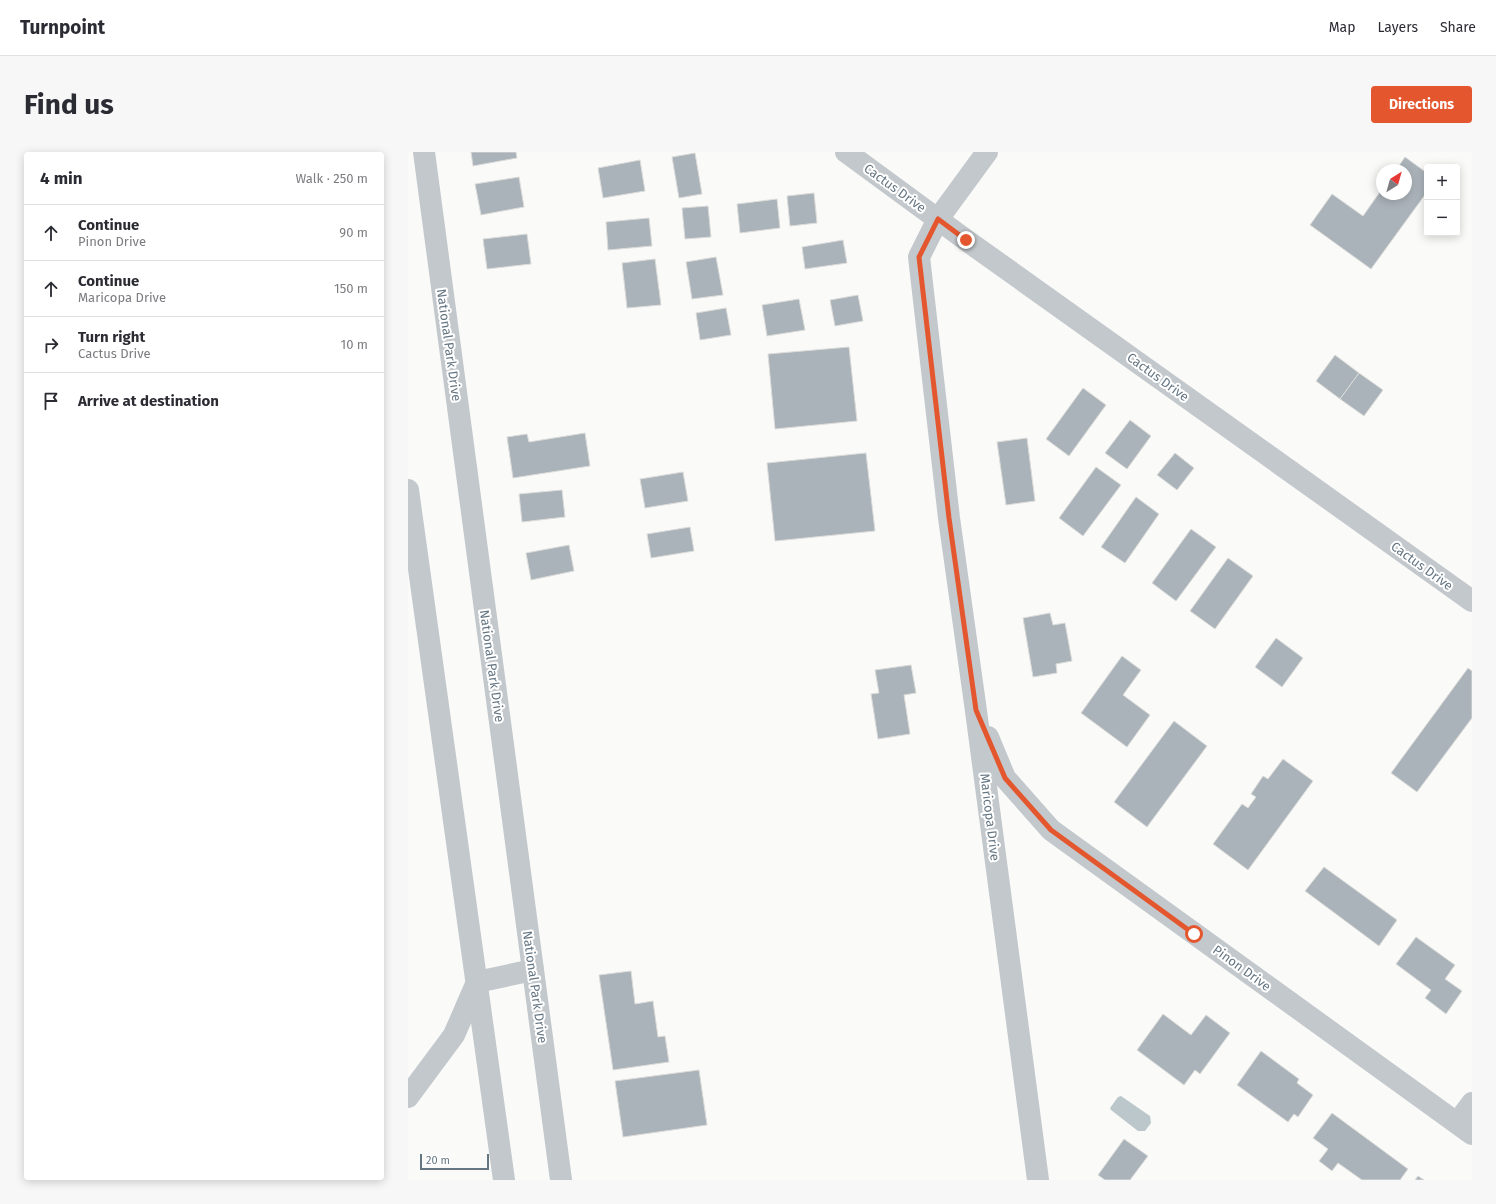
<!DOCTYPE html>
<html lang="en">
<head>
<meta charset="utf-8">
<style>
  :root { --surface:#fff; --page:#f7f7f7; --text:#2b2b33; --muted:#7c7c81; --line:#e1e1e2; --accent:#e4572e }
  body { margin:0; font-family:"Fira Sans",sans-serif; background:var(--page); color:var(--text) }
  .controls { position:absolute; right:12px; top:12px; display:grid; overflow:hidden; border-radius:4px; box-shadow:0 2px 10px #0003 }
  .controls button { width:36px; height:36px; display:grid; place-items:center; padding:0; border:0; border-bottom:1px solid var(--line); background:var(--surface); color:var(--text); font:20px sans-serif }
  .compass { position:absolute; left:968px; top:12px; width:36px; height:36px; border-radius:50%; background:var(--surface); box-shadow:0 2px 10px #0003; rotate:37deg }
  .scale { position:absolute; left:12px; bottom:10px; width:69px; box-sizing:border-box; padding-left:4px; border:2px solid #657683; border-top:0; font-size:11px; line-height:14px; white-space:nowrap; color:#657683; -webkit-text-stroke:3px #fff; paint-order:stroke }
  .stop { position:absolute; width:12px; height:12px; margin:-9px; border:3px solid #e4572e; border-radius:50%; background:#fff }
  .stop.end { background:#e4572e; border-color:#fff; box-shadow:0 1px 4px #0008 }
  .list { margin:0; padding:0; list-style:none }
  h2 { display:flex; justify-content:space-between; align-items:center; height:52px; margin:0; padding:0 16px; font-size:17px }
  h2 small { font-size:13px; font-weight:400; color:var(--muted) }
  .list li { display:grid; grid-template-columns:26px 1fr auto; gap:12px; align-items:center; box-sizing:border-box; height:56px; padding:0 16px; border-top:1px solid var(--line) }
  .list b { display:block; font-size:15px; white-space:nowrap }
  .list p { margin:0; font-size:13px; white-space:nowrap; color:var(--muted) }
  .list em { font-size:13px; font-style:normal; color:var(--muted) }
  .icon { flex:none; width:22px; height:22px; fill:none; stroke:currentColor; stroke-width:2; stroke-linecap:round; stroke-linejoin:round }
  .map { position:relative; flex:none; width:1064px; height:1028px; overflow:hidden; border-radius:4px }
  header { display:flex; align-items:center; gap:24px; box-sizing:border-box; height:56px; padding:0 20px; background:var(--surface); border-bottom:1px solid var(--line) }
  header strong { font-size:19px }
  nav { display:flex; gap:22px; margin-inline-start:auto; font-size:14px }
  .intro { display:flex; align-items:center; justify-content:space-between; box-sizing:border-box; height:96px; padding:0 24px }
  h1 { margin:0; font-size:28px }
  .button { padding:10px 18px; border-radius:4px; background:var(--accent); color:#fff; font-size:14px; font-weight:700 }
  main { display:flex; gap:24px; padding:0 24px }
  aside { flex:1; background:var(--surface); border-radius:4px; box-shadow:0 2px 10px #0003 }
  .map>svg:first-child { display:block }
  .water { fill:#bbc7cb }
  .building { fill:#aab3b9; stroke:#dcdcda }
  .lines { fill:none; stroke-linecap:round; stroke-linejoin:round }
  .minor { stroke:#c3c8cc; stroke-width:22 }
  .route { stroke:#e4572e; stroke-width:5 }
  .labels { text-anchor:middle; dominant-baseline:central; stroke-width:4; stroke-linejoin:round; paint-order:stroke }
  .street-label { font-size:13px; fill:#657683; stroke:#fff }
</style>
</head>
<body>
<header>
<strong>Turnpoint</strong>
<nav><a>Map</a><a>Layers</a><a>Share</a></nav>
</header>
<div class="intro"><h1>Find us</h1><a class="button">Directions</a></div>
<main>
<aside>
<h2>4 min<small>Walk · 250 m</small></h2>
<ul class="list">
<li><svg class="icon" aria-label="ahead" viewBox="0 0 24 24"><path d="M12 20V5M6 11l6-6 6 6"/></svg><div><b>Continue</b><p>Pinon Drive</p></div><em>90 m</em></li>
<li><svg class="icon" aria-label="ahead" viewBox="0 0 24 24"><path d="M12 20V5M6 11l6-6 6 6"/></svg><div><b>Continue</b><p>Maricopa Drive</p></div><em>150 m</em></li>
<li><svg class="icon" aria-label="right" viewBox="0 0 24 24"><path d="M7 20v-9h11M14 6l5 5-5 5"/></svg><div><b>Turn right</b><p>Cactus Drive</p></div><em>10 m</em></li>
<li><svg class="icon" aria-label="arrive" viewBox="0 0 24 24"><path d="M6 21V4h12l-3 4 3 4H6"/></svg><div><b>Arrive at destination</b></div></li>
</ul>
</aside>
<div class="map">
<svg width="1064" height="1028" viewBox="0 0 1064 1028">
  <rect width="100%" height="100%" fill="#fafaf8"/>
  <!-- water -->
  <path class="water" d="M713 944 742 964 743 971 737 979H730L703 958 702 956 710 945Z"/>
  <!-- building -->
  <g class="building">
    <path d="M63 0H108L109 6 65 14Z"/>
    <path d="M287 1 294 42 271 46 264 5Z"/>
    <path d="M997 5 1019 21V40L963 117 902 73 924 42 955 64 974 37V42H998V18H988Z"/>
    <path d="M232 8 237 39 195 46 190 16Z"/>
    <path d="M111 25 116 55 73 63 67 32Z"/>
    <path d="M406 41 409 71 382 74 379 44Z"/>
    <path d="M369 47 372 76 332 81 329 52Z"/>
    <path d="M300 54 303 85 277 87 274 56Z"/>
    <path d="M241 66 244 94 200 98 198 70Z"/>
    <path d="M119 82 123 112 79 117 75 87Z"/>
    <path d="M435 88 439 111 397 117 394 95Z"/>
    <path d="M308 105 315 143 284 147 278 110Z"/>
    <path d="M247 107 253 153 219 156 214 111Z"/>
    <path d="M450 143 455 169 427 174 422 148Z"/>
    <path d="M391 147 397 178 359 184 354 153Z"/>
    <path d="M318 156 323 183 292 188 288 161Z"/>
    <path d="M441 195 449 269 367 277 360 202Z"/>
    <path d="M927 203 951 221 932 247 908 229Z"/>
    <path d="M951 221 975 238 956 264 932 247Z"/>
    <path d="M675 236 698 253 661 304 638 287Z"/>
    <path d="M722 268 743 284 719 317 697 301Z"/>
    <path d="M177 281 182 314 105 326 99 285 119 282 121 290Z"/>
    <path d="M619 286 627 349 598 353 589 290Z"/>
    <path d="M458 301 467 379 367 389 359 311Z"/>
    <path d="M767 301 786 316 769 338 749 323Z"/>
    <path d="M688 315 713 333 675 384 651 366Z"/>
    <path d="M275 320 280 349 237 356 232 327Z"/>
    <path d="M154 338 157 365 114 370 111 342Z"/>
    <path d="M728 345 751 362 717 411 693 395Z"/>
    <path d="M282 375 286 399 243 406 239 382Z"/>
    <path d="M783 377 808 395 768 449 744 431Z"/>
    <path d="M161 393 166 419 123 428 118 401Z"/>
    <path d="M820 406 845 424 807 477 782 459Z"/>
    <path d="M642 461 645 473 657 471 664 509 648 512 649 521 625 525 615 466Z"/>
    <path d="M868 486 895 506 874 535 847 515Z"/>
    <path d="M714 504 733 518 715 543 742 563 719 595 673 561Z"/>
    <path d="M503 513 508 541 496 543 502 582 470 587 463 542 471 541 467 518Z"/>
    <path d="M1060 516 1064 519V566L1009 640 983 621Z"/>
    <path d="M766 569 799 594 739 675 706 650Z"/>
    <path d="M875 607 905 629 840 718 805 692 834 652 840 656 848 645 843 642 855 624 860 627Z"/>
    <path d="M916 715 989 768 971 794 897 739Z"/>
    <path d="M1008 785 1047 813 1037 827 1054 839 1038 862 1017 846 1023 838 988 812Z"/>
    <path d="M223 819 227 852 245 849 250 885 257 884 261 910 205 918 191 823Z"/>
    <path d="M755 862 783 883 798 863 822 881 792 922 787 918 776 933 729 898Z"/>
    <path d="M853 899 891 927 889 931 905 943 890 965 886 962 880 970 829 933Z"/>
    <path d="M291 918 299 973 215 985 207 929Z"/>
    <path d="M924 961 1000 1017 992 1028H954L930 1011 924 1019 911 1009 920 997 905 986Z"/>
    <path d="M716 987 740 1004 722 1028H697L690 1023Z"/>
    <path d="M1010 1024 1016 1028H1007Z"/>
  </g>
  <g class="lines">
    <!-- minor -->
    <g class="minor">
      <path d="M16 0 153 1028"/>
      <path d="M438 0 558 88 1064 449"/>
      <path d="M579 0 530 67 511 105 541 366 568 559 630 1028"/>
      <path d="M0 338 96 1028"/>
      <path d="M580 585 597 626 643 678 1064 982"/>
      <path d="M0 945 46 883 69 830 125 818"/>
      <path d="M1049 971 1064 951"/>
    </g>
  </g>
  <g class="lines">
    <!-- route -->
    <path class="route" d="M558 88 530 67 511 105 541 366 568 558 597 626 643 678 786 782"/>
  </g>
  <g class="labels">
    <!-- street labels -->
    <g class="street-label">
      <text transform="translate(487 36) rotate(36)">Cactus Drive</text>
      <text transform="translate(41 193) rotate(82)">National Park Drive</text>
      <text transform="translate(750 225) rotate(36)">Cactus Drive</text>
      <text transform="translate(1014 414) rotate(36)">Cactus Drive</text>
      <text transform="translate(84 514) rotate(82)">National Park Drive</text>
      <text transform="translate(582 665) rotate(83)">Maricopa Drive</text>
      <text transform="translate(834 816) rotate(36)">Pinon Drive</text>
      <text transform="translate(127 835) rotate(82)">National Park Drive</text>
    </g>
  </g>
</svg>
<div class="controls">
<button>+</button>
<button>−</button>
</div>
<svg class="compass" viewBox="-18 -18 36 36"><path d="M0-13l5 13h-10z" fill="#e53935"/><path d="M0 13l5-13h-10z" fill="#7c7c81"/></svg>
<div class="scale">20 m</div>
<div class="stop" style="left:786px;top:782px"></div>
<div class="stop end" style="left:558px;top:88px"></div>
</div>
</main>
</body>
</html>
